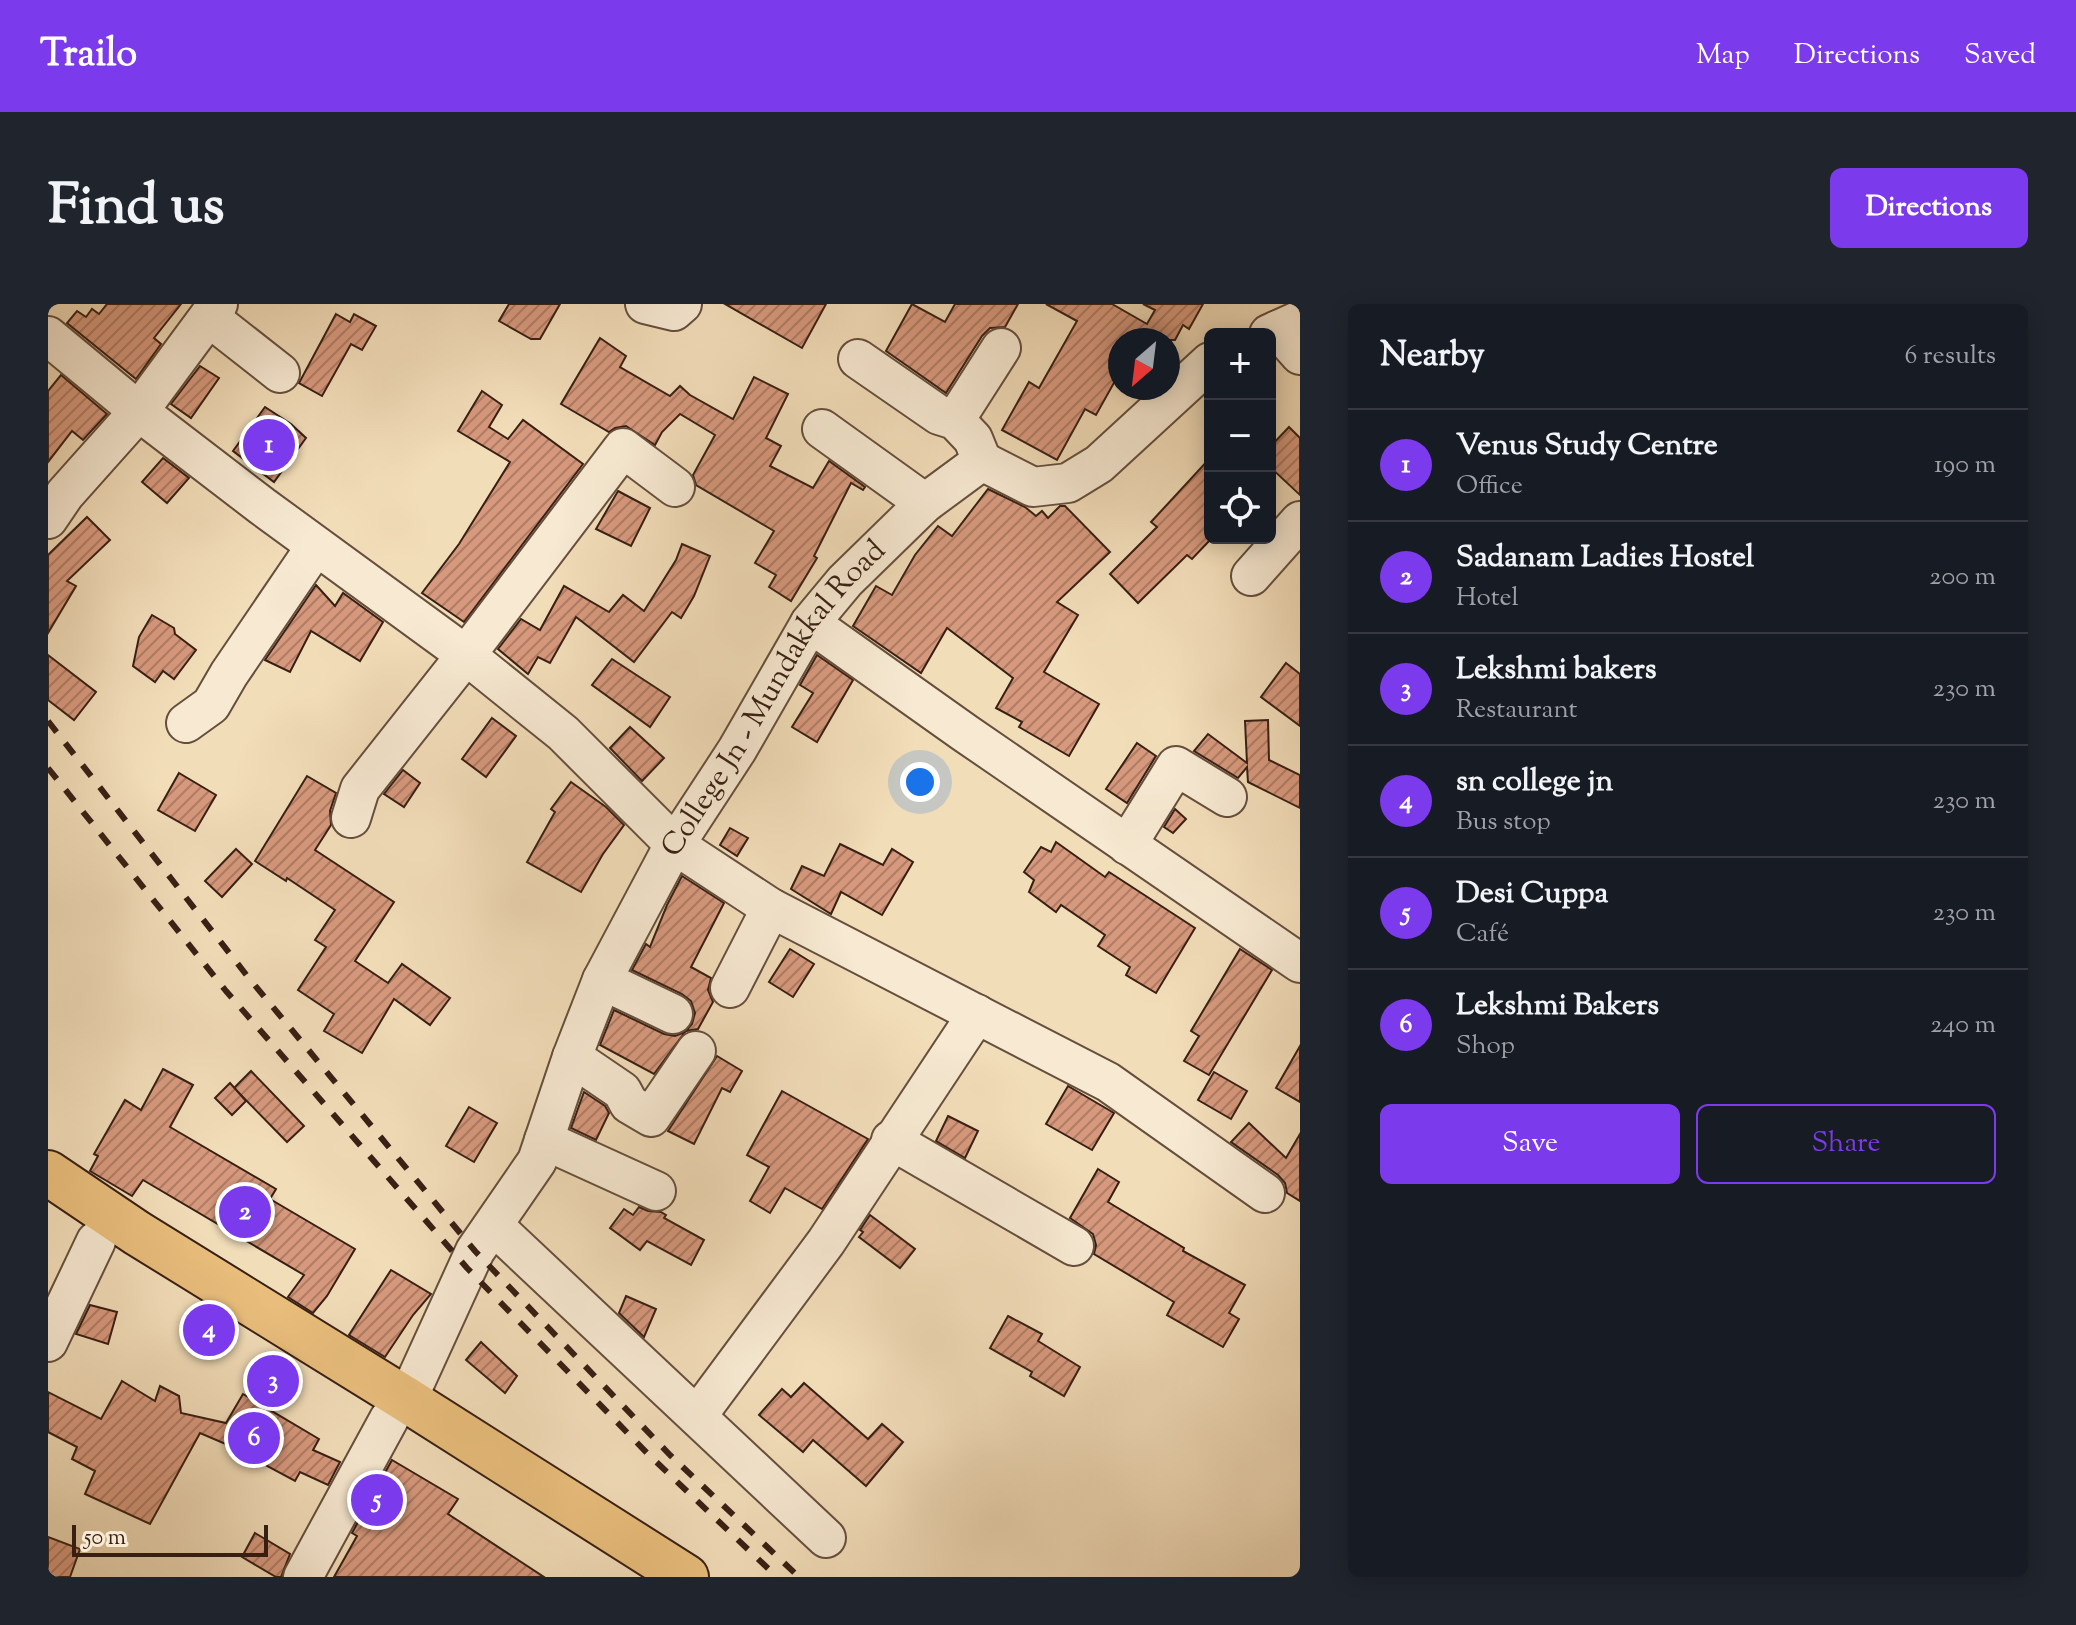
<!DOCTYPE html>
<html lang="en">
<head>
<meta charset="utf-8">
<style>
  :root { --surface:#171b24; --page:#20242c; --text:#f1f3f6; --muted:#9ea1a6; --line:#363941; --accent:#7c3aed }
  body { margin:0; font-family:"Sorts Mill Goudy",serif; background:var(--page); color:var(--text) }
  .controls { position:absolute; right:24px; top:24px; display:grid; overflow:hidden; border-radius:12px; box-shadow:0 4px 20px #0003 }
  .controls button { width:72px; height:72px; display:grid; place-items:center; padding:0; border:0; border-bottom:2px solid var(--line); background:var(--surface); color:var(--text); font:40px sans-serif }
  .compass { position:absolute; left:1060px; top:24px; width:72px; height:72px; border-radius:50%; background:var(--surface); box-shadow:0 4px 20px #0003; rotate:208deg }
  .scale { position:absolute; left:24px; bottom:20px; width:196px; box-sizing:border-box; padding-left:8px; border:4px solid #381f14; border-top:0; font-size:22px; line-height:28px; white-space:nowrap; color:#381f14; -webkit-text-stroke:6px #f7e9d2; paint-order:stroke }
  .you { position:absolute; left:872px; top:478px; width:28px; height:28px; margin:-20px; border:6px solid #fff; border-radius:50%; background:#1a73e8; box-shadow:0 0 0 12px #1a73e833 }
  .badge { display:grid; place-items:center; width:52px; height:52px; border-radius:50%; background:var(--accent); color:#fff; font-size:26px; font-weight:700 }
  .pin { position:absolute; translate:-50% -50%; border:4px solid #fff; box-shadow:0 2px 8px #0006 }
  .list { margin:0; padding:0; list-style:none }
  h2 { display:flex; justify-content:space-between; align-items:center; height:104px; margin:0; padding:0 32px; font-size:34px }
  h2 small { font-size:26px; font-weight:400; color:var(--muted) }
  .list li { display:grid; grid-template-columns:52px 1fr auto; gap:24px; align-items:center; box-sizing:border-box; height:112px; padding:0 32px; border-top:2px solid var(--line) }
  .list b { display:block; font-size:30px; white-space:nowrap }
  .list p { margin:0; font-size:26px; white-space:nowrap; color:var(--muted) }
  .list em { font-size:26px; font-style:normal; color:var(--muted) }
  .actions { display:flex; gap:16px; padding:24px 32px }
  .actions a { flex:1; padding:18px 0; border:2px solid var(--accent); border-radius:12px; text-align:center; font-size:28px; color:var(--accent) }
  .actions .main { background:var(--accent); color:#fff }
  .icon { flex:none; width:44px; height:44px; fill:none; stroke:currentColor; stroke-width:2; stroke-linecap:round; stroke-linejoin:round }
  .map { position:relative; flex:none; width:1252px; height:1273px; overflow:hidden; border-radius:12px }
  header { display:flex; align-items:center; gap:48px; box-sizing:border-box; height:112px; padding:0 40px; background:var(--accent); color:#fff }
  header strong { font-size:38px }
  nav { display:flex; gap:44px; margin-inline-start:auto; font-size:28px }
  .intro { display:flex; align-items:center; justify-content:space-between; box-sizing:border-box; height:192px; padding:0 48px }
  h1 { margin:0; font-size:56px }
  .button { padding:20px 36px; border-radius:12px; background:var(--accent); color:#fff; font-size:28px; font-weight:700 }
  main { display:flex; gap:48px; padding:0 48px }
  aside { flex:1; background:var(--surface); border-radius:12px; box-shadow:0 4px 20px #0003 }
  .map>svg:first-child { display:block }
  .building { fill:url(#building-hatch); stroke:#381f14; stroke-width:2 }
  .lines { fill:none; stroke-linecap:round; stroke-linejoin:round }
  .minor-casing { stroke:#664e3d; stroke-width:42 }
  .major-casing { stroke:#381f14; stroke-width:48 }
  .minor { stroke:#f7e9d2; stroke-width:38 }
  .major { stroke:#e9be7c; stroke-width:44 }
  .rail { stroke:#381f14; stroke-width:6; stroke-dasharray:14 14; stroke-linecap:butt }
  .labels { text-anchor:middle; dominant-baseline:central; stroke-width:7; stroke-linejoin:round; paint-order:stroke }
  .street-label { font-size:30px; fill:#381f14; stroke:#f7e9d2 }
</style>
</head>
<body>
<header>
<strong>Trailo</strong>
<nav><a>Map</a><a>Directions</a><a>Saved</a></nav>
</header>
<div class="intro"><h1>Find us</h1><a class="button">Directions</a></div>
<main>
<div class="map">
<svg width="1252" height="1273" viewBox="0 0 1252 1273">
  <defs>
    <pattern id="building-hatch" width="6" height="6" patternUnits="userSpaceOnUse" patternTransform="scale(2)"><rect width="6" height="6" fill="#d7997d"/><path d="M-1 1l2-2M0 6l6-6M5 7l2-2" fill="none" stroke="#af7c65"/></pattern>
  </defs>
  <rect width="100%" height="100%" fill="#f2ddb9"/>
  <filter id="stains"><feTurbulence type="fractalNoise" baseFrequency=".0025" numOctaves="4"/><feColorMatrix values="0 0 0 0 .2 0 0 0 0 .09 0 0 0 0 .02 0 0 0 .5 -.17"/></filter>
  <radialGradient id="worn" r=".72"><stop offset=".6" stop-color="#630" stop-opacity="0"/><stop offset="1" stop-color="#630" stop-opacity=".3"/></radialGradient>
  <!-- building -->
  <g class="building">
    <path d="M59 0H133L106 34 113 40 88 75 19 19 29 7 38 13 44 5 51 10Z"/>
    <path d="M461 0H512L492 35H483L451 17Z"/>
    <path d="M677 0H778L754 44Z"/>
    <path d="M864 0 897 18 907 0H970L957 23 942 24 934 32 898 89 838 47Z"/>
    <path d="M998 0H1064L1099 20 1107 6 1095 0H1155L1141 25 1135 21 1127 36H1072V68L1048 111 1037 105 1009 156 954 126 981 78 991 84 1029 17Z"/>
    <path d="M288 10 302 18 306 10 328 22 314 46 303 40 274 92 251 79Z"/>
    <path d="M552 34 578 52 572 63 622 92 632 82 642 91 685 115 706 73 740 90 718 134 733 142 722 162 765 184 781 157 817 183 815 186 803 179 766 252 769 254 743 297 721 283 728 271 707 259 726 227 648 181 645 171 667 131 632 110 614 128 607 141 578 122 567 124 561 128 513 100Z"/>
    <path d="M152 62 171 74 143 114 123 100Z"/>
    <path d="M13 71 59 110 35 136 24 127 0 158V87Z"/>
    <path d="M434 87 454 101 441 123 460 135 475 116 535 160 416 318 374 289 411 240 462 158 410 127Z"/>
    <path d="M217 103 243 120 258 134 226 178 185 147Z"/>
    <path d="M1241 123 1252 134V191L1222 163V143Z"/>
    <path d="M115 154 141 174 119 199 94 178Z"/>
    <path d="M1162 154V236L1144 255 1139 251 1090 299 1062 270 1109 223 1103 218Z"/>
    <path d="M940 185 977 203 988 212 994 207 1000 214 1012 202H1017L1062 248 1009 298 1030 311 996 368 1051 400 1021 452 971 423 974 418 948 404 965 374 899 324 873 369 805 322 828 282 844 291 867 251 890 222 904 232Z"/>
    <path d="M570 187 602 204 583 242 548 225Z"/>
    <path d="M39 213 62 236 19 277 28 282 0 329V251Z"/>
    <path d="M634 240 662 252 646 292 633 314 624 308 586 358 528 313 502 359 490 353 480 370 450 345 473 315 492 326 516 282 561 308 575 291 596 307 628 256Z"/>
    <path d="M268 281 287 302 295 289 335 318 312 357 263 327 242 368 217 356Z"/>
    <path d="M104 311 126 324 127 330 148 346 126 375 115 367 107 378 85 362 91 333Z"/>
    <path d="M0 351 48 388 26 416 0 396Z"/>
    <path d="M769 351 805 376 769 438 744 423 765 389 752 381Z"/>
    <path d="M564 355 622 393 602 423 544 381Z"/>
    <path d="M1238 359 1252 370V422L1213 393Z"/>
    <path d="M444 414 468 432 438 473 414 455Z"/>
    <path d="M1220 416 1221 456 1252 471V504L1200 478 1199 463 1190 474 1146 447 1160 430 1199 459 1197 417Z"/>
    <path d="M582 423 616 454 594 477 562 444Z"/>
    <path d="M1089 439 1108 452 1079 499 1058 485Z"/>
    <path d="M355 466 372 479 356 503 336 490Z"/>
    <path d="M131 469 168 491 147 527 110 506Z"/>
    <path d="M259 472 288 489 282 507 283 521 267 546 346 598 307 657 340 679 354 660 402 694 382 721 346 695 314 749 276 727 286 710 250 686 278 643 267 636 287 606 239 574 238 577 207 557Z"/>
    <path d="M523 478 558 503 576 521 555 550 533 588 479 558 507 508 503 505Z"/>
    <path d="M1127 505 1138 515 1125 529 1116 523Z"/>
    <path d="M682 524 700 534 689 552 672 541Z"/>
    <path d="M1008 538 1057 573 1061 568 1147 624 1108 689 1078 671 1082 663 1050 642 1057 631 1013 601 1008 608 981 588 986 576 976 568 993 543 1003 548Z"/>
    <path d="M792 540 835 561 844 545 865 558 834 611 793 588 783 610 743 585 754 562 776 572Z"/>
    <path d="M188 545 204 560 174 593 157 577Z"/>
    <path d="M634 572 676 599 643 663 663 674 660 686 665 698 650 725 638 727 644 720 647 709 643 697 634 690 584 666 598 640 602 643 619 601Z"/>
    <path d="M742 645 766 660 745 693 721 678Z"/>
    <path d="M1192 645 1224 666 1161 771 1136 757 1151 732 1143 727Z"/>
    <path d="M566 706 616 730 627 732 637 728 606 770 552 741Z"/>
    <path d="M1252 742V798L1228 784Z"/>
    <path d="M669 752 694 767 682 788 674 784 646 840 620 827Z"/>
    <path d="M115 765 145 781 122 823 228 885 222 895 307 945 279 992 265 1009 240 993 256 971 95 876 84 892 42 867 50 852 46 850 77 796 93 806Z"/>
    <path d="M203 767 256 822 239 838 186 784Z"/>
    <path d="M1166 768 1199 787 1183 815 1150 796Z"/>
    <path d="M182 779 198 797 184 811 167 794Z"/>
    <path d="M1020 782 1066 809 1044 846 998 820Z"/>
    <path d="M734 787 820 835 774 905 737 884 722 909 702 897 721 863 699 851Z"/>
    <path d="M536 788 557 802 561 809 548 836 523 824Z"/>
    <path d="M421 803 449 819 426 858 398 842Z"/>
    <path d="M900 812 930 827 917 854 888 837Z"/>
    <path d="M1201 819 1238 854 1252 830V897L1239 889 1237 879 1230 871 1183 838Z"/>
    <path d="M1050 865 1071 878 1060 898 1136 944 1135 947 1197 981 1181 1009 1191 1015 1175 1043 1119 1011 1126 998 1046 950 1048 941 1045 930 1022 914Z"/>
    <path d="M591 903 600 907 613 908 618 911 616 914 656 936 643 961 599 937 592 946 562 924 576 905 585 911Z"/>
    <path d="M822 911 867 945 852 964 811 933 815 928 812 926Z"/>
    <path d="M343 966 383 990 365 1011 337 1053 301 1031Z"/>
    <path d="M578 992 608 1005 596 1033 571 1009Z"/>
    <path d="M42 1001 69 1008 60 1040 28 1030Z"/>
    <path d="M960 1012 994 1030 990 1037 1032 1063 1016 1092 982 1072 984 1068 942 1044Z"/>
    <path d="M433 1038 469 1072 457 1089 418 1056Z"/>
    <path d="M74 1077 107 1097 112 1082 131 1092 133 1109 178 1119 195 1090 271 1135 265 1146 292 1158 280 1181 252 1168 247 1177 180 1141 152 1129 102 1220 37 1190 47 1167 24 1155 29 1143 0 1128V1088L53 1115Z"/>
    <path d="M756 1079 820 1135 834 1120 855 1138 818 1182 765 1136 755 1148 711 1111 734 1085 743 1093Z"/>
    <path d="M344 1156 410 1195 400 1210 496 1273H286L309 1232 304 1229Z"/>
    <path d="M207 1229 242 1250 233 1273H228L194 1253Z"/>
    <path d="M0 1233 32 1245 22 1273H0Z"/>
  </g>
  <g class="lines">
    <!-- minor casing -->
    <g class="minor-casing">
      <g id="minor">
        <path d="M597 0 626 7 634 0"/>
        <path d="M162 14 232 69"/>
        <path d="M1230 26 1252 51"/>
        <path d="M1221 30 1252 16"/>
        <path d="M0 32 94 110 214 202 418 351 515 429 627 541 723 604 1060 778 1217 889"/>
        <path d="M810 55 891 111 907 116 925 135 934 157"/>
        <path d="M907 116 953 44"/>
        <path d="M774 125 877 199"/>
        <path d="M0 215 17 190 91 107 170 0"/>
        <path d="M1203 272 1252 217"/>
        <path d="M762 319 917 429 1252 659"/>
        <path d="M138 419 163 401 181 370 268 242"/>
        <path d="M303 514 312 485 418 351 575 144 627 183"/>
        <path d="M1079 541 1128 462 1179 493"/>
        <path d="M554 676 625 710"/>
        <path d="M682 684 723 604"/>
        <path d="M524 753 574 787 581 800 603 813 648 747"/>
        <path d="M496 836 608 887"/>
        <path d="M843 836 1026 942"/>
        <path d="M446 922 778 1234"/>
        <path d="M0 1038 48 937"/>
        <path id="s1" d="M359 1096 427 947 489 857 524 753 554 676 621 550 689 446 762 319 797 277 877 199 934 157 985 183 1020 179 1051 160 1162 58"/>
        <path d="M649 1112 778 938 929 710"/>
        <path d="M255 1273 341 1115"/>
      </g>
    </g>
    <!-- major casing -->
    <g class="major-casing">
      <path id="major" d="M0 869 89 929 359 1096 638 1273"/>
    </g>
    <!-- minor -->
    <use href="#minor" class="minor"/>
    <!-- major -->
    <use href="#major" class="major"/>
    <!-- rail -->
    <g class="rail">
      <path d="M0 417 200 673 427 947 622 1151 751 1273"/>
      <path d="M0 464 178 687 419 964 601 1151 729 1273"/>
    </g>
  </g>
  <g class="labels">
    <!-- street labels -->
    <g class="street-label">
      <text stroke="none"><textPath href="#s1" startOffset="796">College Jn - Mundakkal Road</textPath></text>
    </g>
  </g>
  <rect width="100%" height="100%" filter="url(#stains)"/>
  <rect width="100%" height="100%" fill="url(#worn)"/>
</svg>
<div class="controls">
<button>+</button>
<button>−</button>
<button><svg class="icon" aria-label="locate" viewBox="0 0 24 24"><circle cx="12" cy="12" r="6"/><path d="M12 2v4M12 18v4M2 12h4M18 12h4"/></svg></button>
</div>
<svg class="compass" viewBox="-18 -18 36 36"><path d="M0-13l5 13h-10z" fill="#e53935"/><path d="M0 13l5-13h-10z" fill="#9ea1a6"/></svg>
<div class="scale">50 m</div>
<div class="you"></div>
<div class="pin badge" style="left:221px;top:141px">1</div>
<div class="pin badge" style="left:197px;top:908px">2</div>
<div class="pin badge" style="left:225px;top:1077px">3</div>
<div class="pin badge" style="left:161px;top:1026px">4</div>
<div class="pin badge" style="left:329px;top:1196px">5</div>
<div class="pin badge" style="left:206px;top:1134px">6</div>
</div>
<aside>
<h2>Nearby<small>6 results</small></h2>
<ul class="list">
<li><span class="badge">1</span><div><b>Venus Study Centre</b><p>Office</p></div><em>190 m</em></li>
<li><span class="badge">2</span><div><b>Sadanam Ladies Hostel</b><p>Hotel</p></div><em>200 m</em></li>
<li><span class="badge">3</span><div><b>Lekshmi bakers</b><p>Restaurant</p></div><em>230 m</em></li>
<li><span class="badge">4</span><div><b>sn college jn</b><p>Bus stop</p></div><em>230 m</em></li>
<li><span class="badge">5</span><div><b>Desi Cuppa</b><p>Café</p></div><em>230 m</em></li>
<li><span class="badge">6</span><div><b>Lekshmi Bakers</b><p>Shop</p></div><em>240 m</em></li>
</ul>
<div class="actions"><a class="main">Save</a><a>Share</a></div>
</aside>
</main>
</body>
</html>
